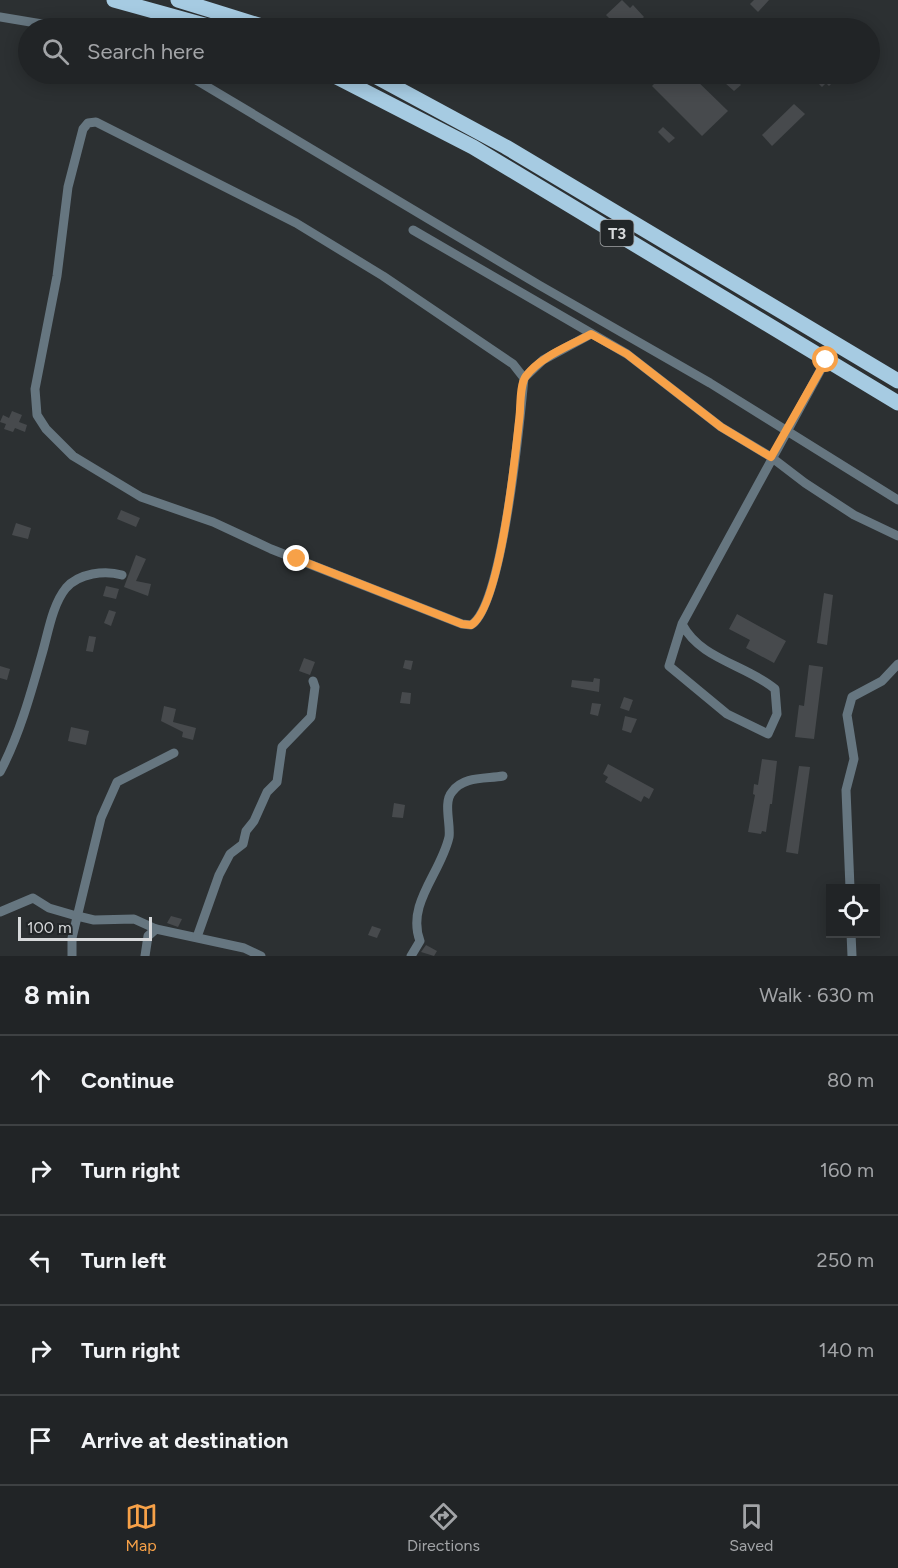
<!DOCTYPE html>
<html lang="en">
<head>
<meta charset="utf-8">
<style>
  :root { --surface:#212426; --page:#292c2e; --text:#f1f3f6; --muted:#a2a4a7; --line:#3e4143; --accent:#f7a148 }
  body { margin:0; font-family:Figtree,sans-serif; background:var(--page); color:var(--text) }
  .controls { position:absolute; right:18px; bottom:18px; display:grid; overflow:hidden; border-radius:0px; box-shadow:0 3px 15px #0003 }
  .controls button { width:54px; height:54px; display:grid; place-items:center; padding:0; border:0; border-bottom:2px solid var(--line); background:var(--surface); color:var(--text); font:30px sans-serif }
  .scale { position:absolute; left:18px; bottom:15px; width:134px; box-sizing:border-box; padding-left:6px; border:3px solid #d7d9db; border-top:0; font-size:16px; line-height:21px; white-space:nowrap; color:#d7d9db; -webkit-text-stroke:4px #222628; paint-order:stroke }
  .stop { position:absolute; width:18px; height:18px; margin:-14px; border:4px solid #f7a148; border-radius:50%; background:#fff }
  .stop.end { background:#f7a148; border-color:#fff; box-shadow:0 2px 6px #0008 }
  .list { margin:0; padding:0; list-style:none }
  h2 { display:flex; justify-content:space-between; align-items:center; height:78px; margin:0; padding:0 24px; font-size:26px }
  h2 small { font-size:20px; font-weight:400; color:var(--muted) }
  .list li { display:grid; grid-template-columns:39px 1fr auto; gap:18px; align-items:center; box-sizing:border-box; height:90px; padding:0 24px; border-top:2px solid var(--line) }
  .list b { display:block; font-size:22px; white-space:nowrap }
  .list em { font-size:20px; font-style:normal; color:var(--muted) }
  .icon { flex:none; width:33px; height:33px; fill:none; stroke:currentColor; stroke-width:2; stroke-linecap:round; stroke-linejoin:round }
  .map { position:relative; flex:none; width:898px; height:956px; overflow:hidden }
  .search { position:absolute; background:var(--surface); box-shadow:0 3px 15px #0003; left:18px; right:18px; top:18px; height:66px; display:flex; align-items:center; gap:15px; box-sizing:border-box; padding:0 21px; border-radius:33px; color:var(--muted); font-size:22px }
  .sheet { height:528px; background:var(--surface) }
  nav { display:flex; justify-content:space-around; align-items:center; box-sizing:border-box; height:84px; border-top:2px solid var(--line); background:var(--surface); font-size:16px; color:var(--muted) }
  nav a { display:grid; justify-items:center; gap:3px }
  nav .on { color:var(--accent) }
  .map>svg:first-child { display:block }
  .building { fill:#474a4d }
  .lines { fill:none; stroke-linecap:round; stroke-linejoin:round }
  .minor { stroke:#667680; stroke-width:9 }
  .trunk { stroke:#a6cbe2; stroke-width:15 }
  .route { stroke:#f7a148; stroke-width:8 }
  .labels { text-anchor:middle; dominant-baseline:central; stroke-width:4.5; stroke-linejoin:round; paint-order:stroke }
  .shield { fill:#222628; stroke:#a1a3a5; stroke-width:1.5 }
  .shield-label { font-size:16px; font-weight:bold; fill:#d7d9db }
</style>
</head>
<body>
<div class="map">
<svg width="898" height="956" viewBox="0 0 898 956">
  <rect width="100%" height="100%" fill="#2c3032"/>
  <!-- building -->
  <g class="building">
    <path d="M622 0 630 8 633 5 644 17 635 25 638 28H608L614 23 606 15Z"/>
    <path d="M754 0H769L758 12 750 4Z"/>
    <path d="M664 74H690L728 111 702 136 652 86Z"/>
    <path d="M809 74H834L838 77 829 86 826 83 822 87Z"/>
    <path d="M732 76 741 85 734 91 725 83Z"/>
    <path d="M794 104 805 114 772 146 762 135Z"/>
    <path d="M663 127 675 138 669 143 658 132Z"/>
    <path d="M12 411 22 415 19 422 27 425 25 432 15 428 13 432 4 429 6 424 0 422 3 415 9 418Z"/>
    <path d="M121 510 140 518 136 527 117 519Z"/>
    <path d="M16 523 31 528 28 539 12 535Z"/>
    <path d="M136 555 146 559 136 581 151 584 148 596 124 587Z"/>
    <path d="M106 586 119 589 116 599 103 596Z"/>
    <path d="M824 593 833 595 827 645 817 643Z"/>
    <path d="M109 610 116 612 111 626 104 623Z"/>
    <path d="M737 614 786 641 774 663 746 648 750 640 729 629Z"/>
    <path d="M89 636 96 637 93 652 86 651Z"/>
    <path d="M304 658 315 662 310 675 299 671Z"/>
    <path d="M405 660 413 661 411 670 403 668Z"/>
    <path d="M809 665 823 667 814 739 795 737 799 705 804 706Z"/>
    <path d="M0 666 10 669 7 680 0 678Z"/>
    <path d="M594 678 600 679 599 692 571 687 572 680 593 682Z"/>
    <path d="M402 692 411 693 410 704 400 703Z"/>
    <path d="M624 697 633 700 629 711 620 708Z"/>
    <path d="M592 703 601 704 598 716 590 714Z"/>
    <path d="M164 706 176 709 173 722 196 728 193 740 182 737 183 732 161 721Z"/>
    <path d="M625 716 637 719 631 733 622 730Z"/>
    <path d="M71 727 89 731 86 745 68 741Z"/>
    <path d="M762 759 777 761 772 804H770L766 832 762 831 761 834 748 832 755 795 753 794 754 784 758 785Z"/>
    <path d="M608 764 654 789 649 799 644 796 641 802 605 782 608 777 603 774Z"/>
    <path d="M799 766 810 767 798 854 786 852Z"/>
    <path d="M394 803 405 805 403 818 392 817Z"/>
    <path d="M171 916 182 919 178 927 167 923Z"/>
    <path d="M372 926 381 929 377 938 368 935Z"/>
    <path d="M426 945 437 951 434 956 421 952Z"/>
  </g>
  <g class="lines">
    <!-- minor -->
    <g class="minor">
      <path d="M0 17 66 28"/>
      <path d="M186 74 539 285 710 383 898 500"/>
      <path d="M413 230 627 354 721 427 771 457 805 483 854 515 898 536"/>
      <path d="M524 378 513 364 383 276 296 223 96 122 88 123 83 129 68 187 57 276 35 389 37 415 46 429 73 456 141 497 213 522 271 549 462 624 471 625C503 606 520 420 524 378L543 360 591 334"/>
      <path d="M682 624C701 660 745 664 775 689L777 714 768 734 727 714 669 666 682 624 826 360"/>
      <path d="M0 772C19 736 31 693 42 654 48 634 52 605 66 588 79 573 105 570 122 575"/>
      <path d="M850 888 846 790 854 759 847 715 852 697 882 681 898 664"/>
      <path d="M0 912 33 898 49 908 73 915 94 920 134 919 156 929 244 948 261 956"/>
      <path d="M851 933 852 956"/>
      <path d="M197 937 219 875 230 854 243 844 246 831 254 821 267 792 277 782 282 747 311 717 315 687 313 681"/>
      <path d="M72 956V938L101 818 117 782 174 753"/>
      <path d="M145 956 148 936 156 929"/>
      <path d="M411 956 420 941C406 904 441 873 449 837 451 825 443 802 452 792 463 776 486 779 503 776"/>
    </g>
    <!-- trunk -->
    <g class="trunk">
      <path d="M114 0 215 28"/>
      <path d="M178 0 268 28"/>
      <path d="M331 74 473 147 898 403"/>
      <path d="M371 74 506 147 898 381"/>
    </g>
  </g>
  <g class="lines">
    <!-- route -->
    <path class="route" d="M297 559 462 624 471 625C500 608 515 458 519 421 521 410 519 385 526 376 541 356 570 346 591 334L627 354 721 427 771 457 826 360"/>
  </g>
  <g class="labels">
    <!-- shield labels -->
    <rect class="shield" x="600.5" y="220" width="33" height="26" rx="4.5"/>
    <g class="shield-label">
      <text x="617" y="233">T3</text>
    </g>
  </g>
</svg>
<div class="controls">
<button><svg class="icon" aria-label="locate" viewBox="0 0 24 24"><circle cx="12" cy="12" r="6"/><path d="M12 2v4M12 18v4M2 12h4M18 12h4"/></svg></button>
</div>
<div class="scale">100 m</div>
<div class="stop" style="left:826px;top:360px"></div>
<div class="stop end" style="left:297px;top:559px"></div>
<div class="search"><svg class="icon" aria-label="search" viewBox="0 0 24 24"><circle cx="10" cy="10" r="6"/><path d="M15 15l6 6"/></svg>Search here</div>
</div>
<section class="sheet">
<h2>8 min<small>Walk · 630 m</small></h2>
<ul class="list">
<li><svg class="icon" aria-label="ahead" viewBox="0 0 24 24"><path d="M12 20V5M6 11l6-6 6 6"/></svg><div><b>Continue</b></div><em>80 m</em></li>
<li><svg class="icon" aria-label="right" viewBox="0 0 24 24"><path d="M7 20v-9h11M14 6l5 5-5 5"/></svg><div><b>Turn right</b></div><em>160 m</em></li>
<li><svg class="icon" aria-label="left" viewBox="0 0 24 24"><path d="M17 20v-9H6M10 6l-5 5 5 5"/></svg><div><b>Turn left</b></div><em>250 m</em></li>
<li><svg class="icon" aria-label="right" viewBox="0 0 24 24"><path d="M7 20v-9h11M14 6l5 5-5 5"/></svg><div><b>Turn right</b></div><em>140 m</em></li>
<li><svg class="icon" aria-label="arrive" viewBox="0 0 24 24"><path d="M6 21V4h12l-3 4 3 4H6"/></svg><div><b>Arrive at destination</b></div></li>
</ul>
</section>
<nav>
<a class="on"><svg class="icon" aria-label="map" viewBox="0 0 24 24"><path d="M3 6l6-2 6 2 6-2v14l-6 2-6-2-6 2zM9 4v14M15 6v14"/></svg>Map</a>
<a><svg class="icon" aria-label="directions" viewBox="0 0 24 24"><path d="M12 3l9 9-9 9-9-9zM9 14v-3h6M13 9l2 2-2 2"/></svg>Directions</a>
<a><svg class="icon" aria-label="saved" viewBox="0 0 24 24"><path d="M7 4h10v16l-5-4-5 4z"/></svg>Saved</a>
</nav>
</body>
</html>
